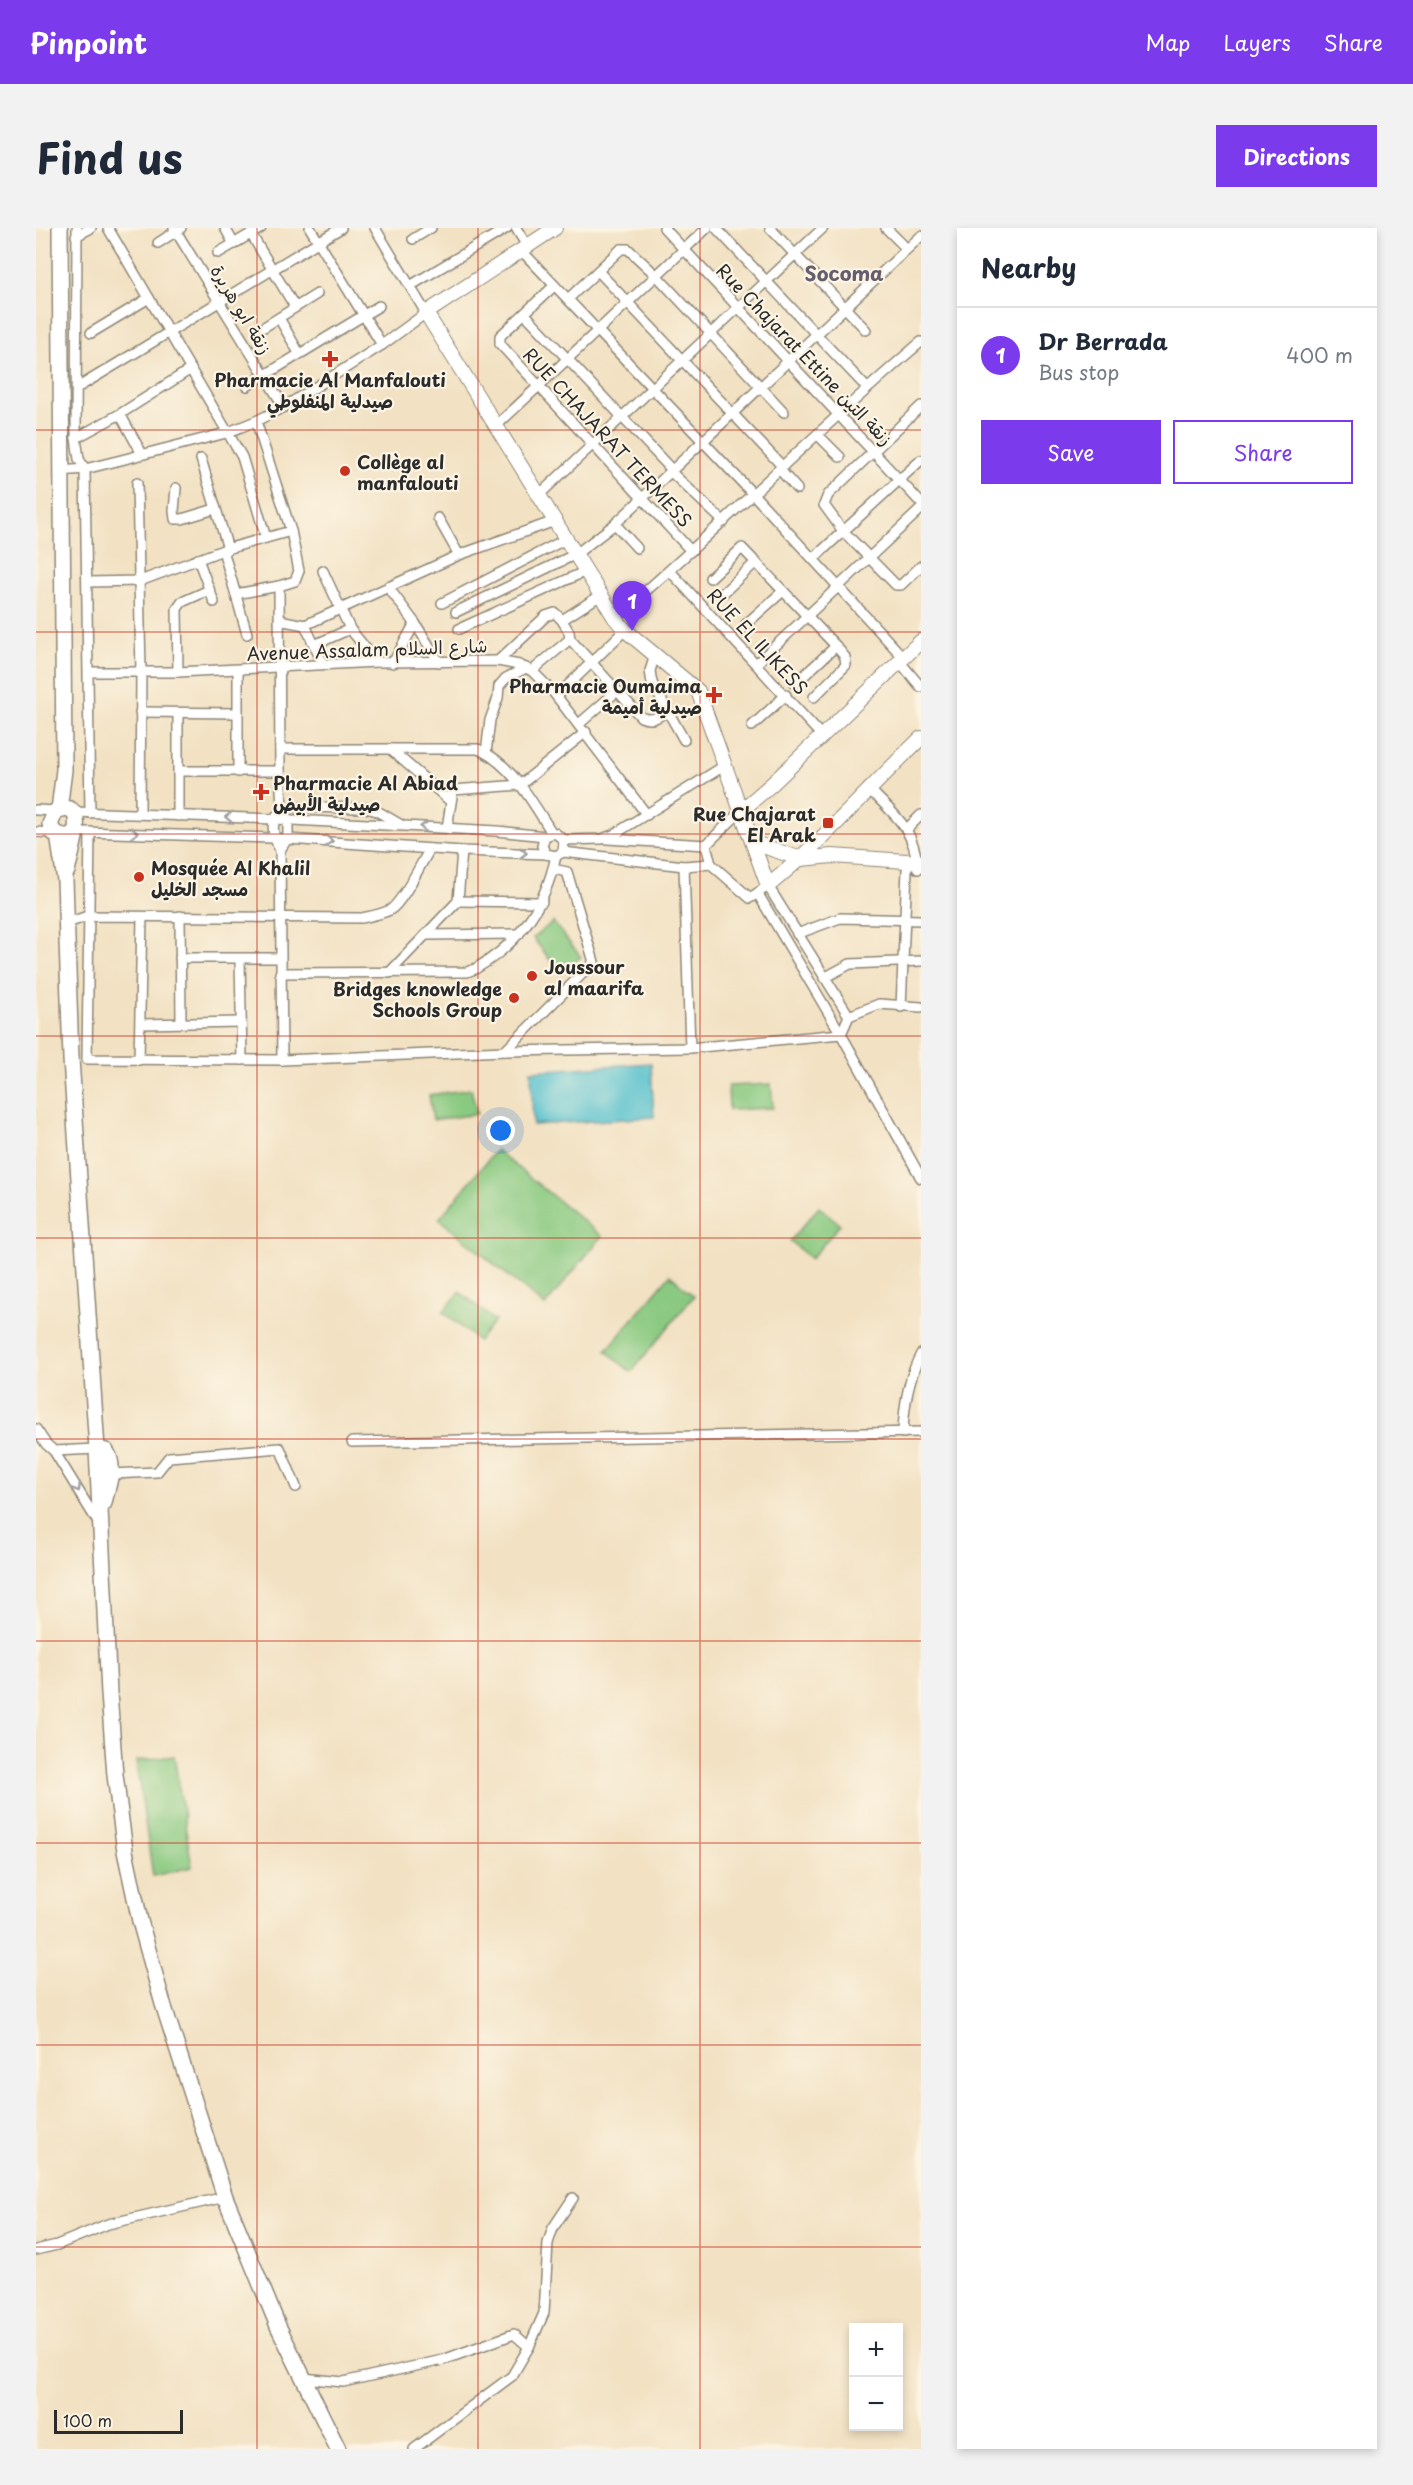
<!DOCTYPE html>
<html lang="en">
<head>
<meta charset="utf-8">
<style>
  :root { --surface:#fff; --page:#f2f2f3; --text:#1f2937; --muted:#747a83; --line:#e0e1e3; --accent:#7c3aed }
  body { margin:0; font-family:"Playpen Sans","Playpen Sans Arabic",sans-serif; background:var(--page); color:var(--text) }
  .controls { position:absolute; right:18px; bottom:18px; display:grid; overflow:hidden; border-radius:0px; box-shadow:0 3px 9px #0003 }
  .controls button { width:54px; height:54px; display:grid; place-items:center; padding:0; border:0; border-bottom:2px solid var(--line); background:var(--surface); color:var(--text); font:30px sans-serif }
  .scale { position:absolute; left:18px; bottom:15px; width:129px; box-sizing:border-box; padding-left:6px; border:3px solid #2b2b2b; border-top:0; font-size:16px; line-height:21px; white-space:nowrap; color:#2b2b2b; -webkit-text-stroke:4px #fcf5e5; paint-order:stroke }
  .you { position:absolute; left:465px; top:903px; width:21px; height:21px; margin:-15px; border:4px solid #fff; border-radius:50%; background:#1a73e8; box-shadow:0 0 0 9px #1a73e833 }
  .badge { display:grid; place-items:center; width:39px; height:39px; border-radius:50%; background:var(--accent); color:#fff; font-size:20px; font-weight:700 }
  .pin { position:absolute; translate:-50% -50px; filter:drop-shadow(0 2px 3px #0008) }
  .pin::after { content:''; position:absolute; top:32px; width:21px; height:18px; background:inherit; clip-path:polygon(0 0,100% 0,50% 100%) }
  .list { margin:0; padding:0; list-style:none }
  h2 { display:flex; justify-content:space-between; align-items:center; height:78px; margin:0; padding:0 24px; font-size:26px }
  h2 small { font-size:20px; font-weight:400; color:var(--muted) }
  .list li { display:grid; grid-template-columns:39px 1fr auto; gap:18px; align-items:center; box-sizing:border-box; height:96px; padding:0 24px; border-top:2px solid var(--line) }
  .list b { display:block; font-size:22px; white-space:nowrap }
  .list p { margin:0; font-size:20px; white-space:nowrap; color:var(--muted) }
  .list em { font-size:20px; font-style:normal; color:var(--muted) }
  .actions { display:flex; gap:12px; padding:18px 24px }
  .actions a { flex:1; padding:14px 0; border:2px solid var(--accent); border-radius:0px; text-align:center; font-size:21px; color:var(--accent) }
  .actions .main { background:var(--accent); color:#fff }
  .map { position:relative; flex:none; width:885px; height:2221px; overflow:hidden; border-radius:0px }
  header { display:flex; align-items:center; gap:36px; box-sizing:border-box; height:84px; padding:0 30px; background:var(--accent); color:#fff }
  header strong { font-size:28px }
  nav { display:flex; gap:33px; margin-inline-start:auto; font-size:21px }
  .intro { display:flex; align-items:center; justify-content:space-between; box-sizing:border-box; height:144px; padding:0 36px }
  h1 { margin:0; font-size:42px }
  .button { padding:15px 27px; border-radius:0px; background:var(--accent); color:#fff; font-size:21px; font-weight:700 }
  main { display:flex; gap:36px; padding:0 36px }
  aside { flex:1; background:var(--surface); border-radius:0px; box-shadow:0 3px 9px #0003 }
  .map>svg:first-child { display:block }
  .green { fill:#89c980; stroke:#5a7a56; stroke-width:1.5 }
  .water { fill:#53c0cd; stroke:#3f767c; stroke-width:1.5 }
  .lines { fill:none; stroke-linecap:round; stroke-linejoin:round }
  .street-casing { stroke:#8e8676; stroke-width:12 }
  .secondary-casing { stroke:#8e8676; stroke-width:16 }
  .primary-casing { stroke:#8e8676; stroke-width:18 }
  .street { stroke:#fff; stroke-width:9 }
  .secondary { stroke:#fff; stroke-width:14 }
  .primary { stroke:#fff; stroke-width:15 }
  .oneway { stroke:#a0a0a0 }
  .grid { fill:none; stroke:#c8321e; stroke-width:1.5; stroke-opacity:0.55 }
  .poi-dot { fill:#c8321e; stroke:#fcf5e5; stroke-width:2 }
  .labels { text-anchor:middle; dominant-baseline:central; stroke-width:4.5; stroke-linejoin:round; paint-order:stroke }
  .street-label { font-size:18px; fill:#2b2b2b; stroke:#fcf5e5 }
  .poi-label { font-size:18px; font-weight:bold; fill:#2b2b2b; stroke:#fcf5e5; text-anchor:start }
  .neighbourhood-label { font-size:20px; font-weight:bold; fill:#635d6d; stroke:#fcf5e5 }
</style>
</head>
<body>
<header>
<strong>Pinpoint</strong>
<nav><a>Map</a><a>Layers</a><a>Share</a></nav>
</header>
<div class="intro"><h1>Find us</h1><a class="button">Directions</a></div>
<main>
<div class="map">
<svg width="885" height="2221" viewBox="0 0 885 2221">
  <rect width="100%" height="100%" fill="#fcf5e5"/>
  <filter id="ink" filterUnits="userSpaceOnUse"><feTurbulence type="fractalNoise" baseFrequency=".0167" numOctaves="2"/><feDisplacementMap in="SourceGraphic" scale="12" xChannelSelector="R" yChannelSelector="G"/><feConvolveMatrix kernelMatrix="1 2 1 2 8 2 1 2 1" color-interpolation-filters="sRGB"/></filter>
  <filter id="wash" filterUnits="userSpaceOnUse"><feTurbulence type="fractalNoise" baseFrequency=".008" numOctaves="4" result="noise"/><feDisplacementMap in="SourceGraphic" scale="24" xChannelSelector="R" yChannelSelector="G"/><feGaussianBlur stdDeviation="1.35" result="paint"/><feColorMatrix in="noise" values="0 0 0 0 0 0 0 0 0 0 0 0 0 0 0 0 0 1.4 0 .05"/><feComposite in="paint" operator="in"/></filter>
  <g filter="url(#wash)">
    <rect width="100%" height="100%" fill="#f2e1c2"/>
    <!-- green -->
    <g class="green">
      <path d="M517 694 545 729 524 745 497 710Z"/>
      <path d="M735 856 737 880 693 882 692 858Z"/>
      <path d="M435 861 441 886 397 892 393 867Z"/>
      <path d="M460 922 566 1008 509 1078 403 991Z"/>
      <path d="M783 979 804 996 775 1031 754 1013Z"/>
      <path d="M634 1047 658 1068 595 1144 570 1123Z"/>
      <path d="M424 1064 459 1093 442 1113 407 1084Z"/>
      <path d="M138 1528 156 1639 117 1648 100 1533Z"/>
    </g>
    <!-- water -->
    <path class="water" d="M615 835 618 889 497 897 495 843Z"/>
  </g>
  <g filter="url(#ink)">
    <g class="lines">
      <!-- street casing -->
      <g class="street-casing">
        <g id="street">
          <path d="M41 0 40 210 43 231 49 241 54 585"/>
          <path d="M72 0 206 229 230 310"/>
          <path d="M138 0 248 179"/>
          <path d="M189 0 198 16"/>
          <path d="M274 0 346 117"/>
          <path d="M480 0 491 18"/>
          <path d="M628 0 885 275"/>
          <path d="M680 0 831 160"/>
          <path d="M734 0 830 102"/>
          <path d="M850 0 871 21"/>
          <path d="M215 6 259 79"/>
          <path d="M40 8 55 0"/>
          <path d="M377 11 395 0"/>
          <path d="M122 15 145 0"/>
          <path d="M485 22 717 266 867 429"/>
          <path d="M182 25 225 0"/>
          <path d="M562 43 747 239"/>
          <path d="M374 58 471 0"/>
          <path d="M518 58 464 108V116L655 323"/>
          <path d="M532 71 585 21H592L621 48 748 184"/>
          <path d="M489 86 636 242"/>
          <path d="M243 90 263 125"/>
          <path d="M228 99 281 66"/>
          <path d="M55 105 113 70"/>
          <path d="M211 158 343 78"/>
          <path d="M41 160 305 0"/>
          <path d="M885 178 792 267 788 277 807 303 860 357H865L885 338"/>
          <path d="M84 186 106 226"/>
          <path d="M220 193 255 303 263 343 259 353 243 358 244 543 246 579 252 592V610L244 622"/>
          <path d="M460 198 671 0"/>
          <path d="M782 207 804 229"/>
          <path d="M40 210 84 186 155 141"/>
          <path d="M165 231 192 321"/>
          <path d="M744 242 761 261"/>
          <path d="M24 243 49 241 85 232 190 205 220 193 248 179 346 117 390 85 339 0"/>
          <path d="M635 244 688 294"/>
          <path d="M101 255 105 444 104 586"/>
          <path d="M140 260 138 283 139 291H146L179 281"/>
          <path d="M503 267 787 0"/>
          <path d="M402 290 423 327"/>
          <path d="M579 296 601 320"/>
          <path d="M187 322 211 406"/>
          <path d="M162 331 178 374"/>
          <path d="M777 331 885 232"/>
          <path d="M287 343 314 401 341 434"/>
          <path d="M634 343 785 507"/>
          <path d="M674 350 706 320 800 418 809 429 810 437 778 469"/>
          <path d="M52 354 104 353 187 322 255 303"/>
          <path d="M352 359 379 395 403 434"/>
          <path d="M200 366 243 358"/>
          <path d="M686 366 720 334"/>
          <path d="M406 375 530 311"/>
          <path d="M420 384 540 326 579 296 885 8"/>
          <path d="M579 390C683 301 780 203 885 114"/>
          <path d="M243 392 269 397"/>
          <path d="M710 396 747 363"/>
          <path d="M269 397 423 327 519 293"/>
          <path d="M269 397 287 436"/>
          <path d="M423 401 550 343"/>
          <path d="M534 411 605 489C616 494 622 489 631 483"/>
          <path d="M278 417 314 401"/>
          <path d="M619 427 614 443 616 455 648 512"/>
          <path d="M462 433 510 388 519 385 526 392 565 367"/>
          <path d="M863 433 885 459"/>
          <path d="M357 435 379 395"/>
          <path d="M720 436 885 281"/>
          <path d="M202 442V544"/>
          <path d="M496 443 534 411 533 404 526 392"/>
          <path d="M54 444H142L341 434 462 433 483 437 496 443 518 465 611 587"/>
          <path d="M142 444 141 381 146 374 173 362"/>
          <path d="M759 456 800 418"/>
          <path d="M521 468 589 402"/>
          <path d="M104 484 202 485"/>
          <path d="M142 485V588"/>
          <path d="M543 496 581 463"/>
          <path d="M716 498 750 467"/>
          <path d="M244 521H442C476 536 497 575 516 605"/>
          <path d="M354 521 413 572"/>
          <path d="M450 525 454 492 462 470 463 458 470 450 490 440"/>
          <path d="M143 543H244"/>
          <path d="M832 560C860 588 878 600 882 641"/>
          <path d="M246 579 330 580 341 583 365 597"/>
          <path d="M0 582 20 583"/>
          <path d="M38 584 238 591 461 603 509 608 519 605 528 612 527 624 520 628 510 626 506 618 509 608"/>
          <path d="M241 587C234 598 238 611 244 622L246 832"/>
          <path d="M411 600 417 562 484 557 550 504"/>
          <path d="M871 601 885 587"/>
          <path d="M0 604 18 605"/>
          <path d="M48 604 237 610 426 623 510 626"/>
          <path d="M54 604 51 831 246 832 469 823 654 820 805 806 813 788 732 658 714 670 675 636 648 638 527 624"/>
          <path d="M571 611 670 617"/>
          <path d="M528 612 566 611 577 607 688 538"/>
          <path d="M675 636 670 617 706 582"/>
          <path d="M648 638 654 820"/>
          <path d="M722 666 805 806 885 950"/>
          <path d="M422 673 506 674"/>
          <path d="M144 688 145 795"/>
          <path d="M31 695 52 688 326 690C335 688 346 686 354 682 367 674 385 635 394 621"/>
          <path d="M761 706 804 690 885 692"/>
          <path d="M390 707 483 706"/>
          <path d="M144 730H244"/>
          <path d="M204 731 206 832"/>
          <path d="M244 745 431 744 439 741C484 715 509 678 520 628"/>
          <path d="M353 745 422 673 426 623"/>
          <path d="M788 750 814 736 885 733"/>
          <path d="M865 779 871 642"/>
          <path d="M813 788 843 776 885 779"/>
          <path d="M105 796 205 794"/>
          <path d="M469 823 558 734 531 644 517 641"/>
          <path d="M103 832 106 689"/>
          <path d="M0 1201 10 1216 18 1223 63 1296"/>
          <path d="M867 1205C868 1177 872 1150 885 1126"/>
          <path d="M316 1214 885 1204"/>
          <path d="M18 1223 61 1221"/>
          <path d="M75 1246 121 1244 133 1229 244 1220 260 1259"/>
          <path d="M0 2022 21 2017 72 1996 189 1969"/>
          <path d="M267 2150 307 2154 407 2132 478 2106 493 2119"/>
          <path d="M378 2221 476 2148 493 2119 508 2085 512 2015 517 2000 537 1970"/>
        </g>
      </g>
      <!-- secondary casing -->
      <g class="secondary-casing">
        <g id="secondary">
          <path d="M519 0 390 85 579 390 589 402 662 463 732 658C787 613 834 559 885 510"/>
          <path d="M706 582 737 555 885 413"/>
          <path d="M718 615 765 631 796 628 885 634"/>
        </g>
      </g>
      <!-- primary casing -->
      <g class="primary-casing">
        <g id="primary">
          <path d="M23 582 28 542 24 0"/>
          <path d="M22 607 29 652 35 831 61 1221 73 1465 79 1547 89 1623 104 1693 127 1776 189 1969 242 2098 302 2221"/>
          <path d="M31 643C34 627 56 568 20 583L14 596 18 605 31 609 39 604"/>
          <path d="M61 1221 70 1223C81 1239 71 1258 68 1275"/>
        </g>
      </g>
      <!-- street -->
      <use href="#street" class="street"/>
      <!-- secondary -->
      <use href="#secondary" class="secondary"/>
      <!-- primary -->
      <use href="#primary" class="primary"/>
    </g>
    <!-- one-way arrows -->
    <defs><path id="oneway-chevron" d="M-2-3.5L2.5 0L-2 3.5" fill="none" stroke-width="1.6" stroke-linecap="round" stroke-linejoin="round" transform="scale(1.5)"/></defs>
    <g class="oneway">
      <use href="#oneway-chevron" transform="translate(193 589) rotate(-178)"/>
      <use href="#oneway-chevron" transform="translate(388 599) rotate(-177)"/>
      <use href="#oneway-chevron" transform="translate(98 605) rotate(2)"/>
      <use href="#oneway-chevron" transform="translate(293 613) rotate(4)"/>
      <use href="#oneway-chevron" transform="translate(487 625) rotate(1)"/>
      <use href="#oneway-chevron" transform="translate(41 1260) rotate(59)"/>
    </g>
  </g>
  <!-- grid -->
  <path class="grid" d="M221 0V2221M442 0V2221M664 0V2221M0 202H885M0 404H885M0 606H885M0 808H885M0 1010H885M0 1211H885M0 1413H885M0 1615H885M0 1817H885M0 2019H885"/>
  <!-- markers -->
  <g class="poi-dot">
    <path d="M291 122h6v6h6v6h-6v6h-6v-6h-6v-6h6z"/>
    <circle cx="309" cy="243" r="6"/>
    <path d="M675 458h6v6h6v6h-6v6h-6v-6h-6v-6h6z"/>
    <path d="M222 555h6v6h6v6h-6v6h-6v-6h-6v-6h6z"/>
    <rect x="786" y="589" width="12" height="12" rx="3"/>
    <circle cx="103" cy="649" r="6"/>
    <circle cx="496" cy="748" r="6"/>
    <circle cx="478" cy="770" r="6"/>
  </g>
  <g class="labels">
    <!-- street labels -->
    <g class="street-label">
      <text transform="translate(206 81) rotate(59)">زنقة ابو هريرة</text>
      <text transform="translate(769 126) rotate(46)">Rue Chajarat Ettine زنقة التين</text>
      <text transform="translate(572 209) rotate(47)">RUE CHAJARAT TERMESS</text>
      <text transform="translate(722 413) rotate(47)">RUE EL ILIKESS</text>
      <text transform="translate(331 421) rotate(-2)">Avenue Assalam شارع السلام</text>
    </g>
    <!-- poi labels -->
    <g class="poi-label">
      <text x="294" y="151" text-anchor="middle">Pharmacie Al Manfalouti<tspan x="294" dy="21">صيدلية المنفلوطي</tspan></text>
      <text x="321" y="233">Collège al<tspan x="321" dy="21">manfalouti</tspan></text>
      <text x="666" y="457" text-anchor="end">Pharmacie Oumaima<tspan x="666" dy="21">صيدلية أميمة</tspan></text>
      <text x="237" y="554">Pharmacie Al Abiad<tspan x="237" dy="21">صيدلية الأبيض</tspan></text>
      <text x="780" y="585" text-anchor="end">Rue Chajarat<tspan x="780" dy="21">El Arak</tspan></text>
      <text x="115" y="639">Mosquée Al Khalil<tspan x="115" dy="21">مسجد الخليل</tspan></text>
      <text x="508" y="738">Joussour<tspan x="508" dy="21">al maarifa</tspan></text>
      <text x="466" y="760" text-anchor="end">Bridges knowledge<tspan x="466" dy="21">Schools Group</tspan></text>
    </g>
    <!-- neighbourhood labels -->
    <g class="neighbourhood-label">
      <text x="808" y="45">Socoma</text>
    </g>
  </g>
</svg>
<div class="controls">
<button>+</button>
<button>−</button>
</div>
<div class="scale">100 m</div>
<div class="you"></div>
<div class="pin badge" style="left:596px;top:403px">1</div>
</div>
<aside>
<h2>Nearby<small></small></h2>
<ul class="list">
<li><span class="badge">1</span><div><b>Dr Berrada</b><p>Bus stop</p></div><em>400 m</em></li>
</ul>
<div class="actions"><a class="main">Save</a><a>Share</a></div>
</aside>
</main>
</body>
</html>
